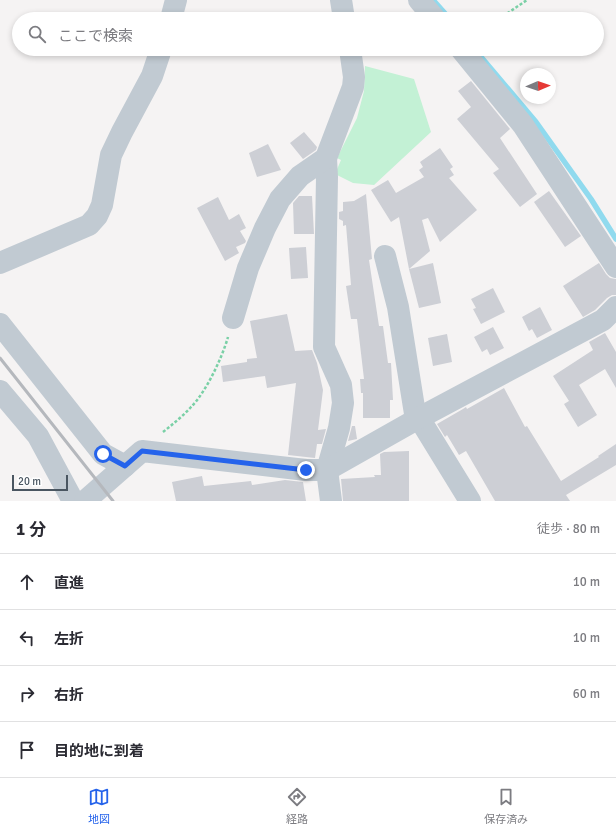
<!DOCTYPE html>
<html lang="ja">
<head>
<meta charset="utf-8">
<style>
  :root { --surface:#fff; --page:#f7f7f7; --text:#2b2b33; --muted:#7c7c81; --line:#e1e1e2; --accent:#2563eb }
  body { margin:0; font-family:Signika,"Noto Sans JP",sans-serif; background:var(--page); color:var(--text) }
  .compass { position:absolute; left:520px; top:68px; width:36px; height:36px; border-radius:50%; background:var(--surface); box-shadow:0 2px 6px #0003; rotate:88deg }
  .scale { position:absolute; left:12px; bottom:10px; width:56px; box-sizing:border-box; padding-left:4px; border:2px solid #4a5661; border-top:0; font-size:11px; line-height:14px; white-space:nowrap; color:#4a5661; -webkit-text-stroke:3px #fff; paint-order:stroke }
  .stop { position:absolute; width:12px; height:12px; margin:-9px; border:3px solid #2563eb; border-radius:50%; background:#fff }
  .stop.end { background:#2563eb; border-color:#fff; box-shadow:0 1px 4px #0008 }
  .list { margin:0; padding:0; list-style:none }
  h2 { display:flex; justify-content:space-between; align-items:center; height:52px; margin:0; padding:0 16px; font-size:17px }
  h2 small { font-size:13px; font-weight:400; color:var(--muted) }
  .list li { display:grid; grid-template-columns:26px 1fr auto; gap:12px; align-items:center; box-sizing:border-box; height:56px; padding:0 16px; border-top:1px solid var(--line) }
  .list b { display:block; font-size:15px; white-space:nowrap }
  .list em { font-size:13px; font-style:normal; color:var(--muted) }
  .icon { flex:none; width:22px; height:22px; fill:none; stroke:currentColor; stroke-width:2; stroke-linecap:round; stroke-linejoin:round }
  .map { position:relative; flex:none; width:616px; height:501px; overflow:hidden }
  .search { position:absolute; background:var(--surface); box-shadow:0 2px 6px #0003; left:12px; right:12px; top:12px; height:44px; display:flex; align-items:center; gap:10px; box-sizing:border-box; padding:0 14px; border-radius:22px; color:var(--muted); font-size:15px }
  .sheet { height:276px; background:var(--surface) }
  nav { display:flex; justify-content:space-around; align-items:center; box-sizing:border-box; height:56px; border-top:1px solid var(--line); background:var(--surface); font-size:11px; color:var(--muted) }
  nav a { display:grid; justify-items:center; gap:2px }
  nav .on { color:var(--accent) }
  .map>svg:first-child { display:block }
  .green { fill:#c3f1d5 }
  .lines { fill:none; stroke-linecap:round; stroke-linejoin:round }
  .stream { stroke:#90daee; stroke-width:5.5 }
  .building { fill:#cdcfd5 }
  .path { stroke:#7ad0a6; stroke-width:2.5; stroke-dasharray:3 2; stroke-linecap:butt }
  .minor { stroke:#c1cad2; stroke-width:22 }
  .rail { stroke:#b5b8bd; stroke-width:3 }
  .route { stroke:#2563eb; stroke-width:5 }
</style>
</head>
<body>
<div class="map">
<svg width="616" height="501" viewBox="0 0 616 501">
  <rect width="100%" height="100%" fill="#f5f3f3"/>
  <!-- green -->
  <path class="green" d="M365 66 414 79 431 132 374 185 353 183 335 174 341 160 337 158 357 118 364 91Z"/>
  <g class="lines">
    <!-- stream -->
    <g class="stream">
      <path d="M433 0 450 19"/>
      <path d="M476 51 536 122 591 199 616 239"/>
    </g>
  </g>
  <!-- building -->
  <g class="building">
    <path d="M471 81 510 129 500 138 537 194 520 207 493 173 499 169 457 119 471 107 458 91Z"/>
    <path d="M304 132 317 147 316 150 303 159 290 143Z"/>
    <path d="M268 144 281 170 257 177 249 153Z"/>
    <path d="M440 148 453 167 450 169 454 175 449 178 477 210 440 242 428 218 422 220 430 251 409 269 399 217 391 222 371 190 388 180 396 193 424 177 419 170 423 167 420 162Z"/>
    <path d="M549 191 581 236 565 247 534 202Z"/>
    <path d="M366 194 372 259 369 260 379 326H383L388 363H391L393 400H390V418H363V393H361L360 379H364L357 319H351L346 286 351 285 346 225 343 226V221L339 219V212L343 211V202L354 201Z"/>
    <path d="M299 196H312L314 234H294L293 203Z"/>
    <path d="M218 197 229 220 239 214 246 228 240 231 246 241 245 243 236 247 239 253 225 261 197 208Z"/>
    <path d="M306 247 308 278 291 279 289 248Z"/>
    <path d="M433 263 441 303 419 308 409 269Z"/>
    <path d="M599 263 606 274 610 278 616 279V295H612L607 298 595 310 583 317 563 286Z"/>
    <path d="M493 288 505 312 481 324 473 309 476 308 471 299Z"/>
    <path d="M540 307 552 330 537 338 532 329 529 331 522 317Z"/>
    <path d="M287 314 295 351 312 350 317 363 323 390 318 430 326 429 322 444H317L315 458 288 455 296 383 267 388 265 376 223 382 221 366 247 362V359L257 358 250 321Z"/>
    <path d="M493 327 504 348 490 355 487 349 482 352 474 337Z"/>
    <path d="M605 333 616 352V388L605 369 579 385 597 415 578 427 564 404 569 401 553 376 593 350 589 342Z"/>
    <path d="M447 334 452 362 433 366 428 338Z"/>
    <path d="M504 388 525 427 527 426 561 481 599 457 598 456 616 444V465L566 495 570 501H495L466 451 459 455 447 435 445 437 437 424 463 409 466 407 467 409Z"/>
    <path d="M352 426H355L357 439 348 441Z"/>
    <path d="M409 451V501H343L341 479 375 477 374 475H381L380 454 384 452Z"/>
    <path d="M202 476 204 486 251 481 252 485 285 480 303 482 306 501H176L172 482Z"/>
  </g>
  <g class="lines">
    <!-- path -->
    <g class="path">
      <path d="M499 19 527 0"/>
      <path d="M163 432C173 424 183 416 191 407 206 392 222 358 228 337"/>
    </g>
    <!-- minor -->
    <g class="minor">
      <path d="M341 0 344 19"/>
      <path d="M419 0 435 19"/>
      <path d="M171 19 176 0"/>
      <path d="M461 49 523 125 616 267"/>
      <path d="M326 158 327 177 324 347 341 385 343 403 339 428 327 470 331 501"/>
      <path d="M385 256 398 307 416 420"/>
      <path d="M0 263 89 225 97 216 102 205 111 155 122 132 152 76 161 49"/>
      <path d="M233 318 248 268 265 228 280 199 300 176 326 158 353 87 354 77 350 49"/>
      <path d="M0 324 103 454 125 466"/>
      <path d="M0 391 38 436 73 501"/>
      <path d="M419 418 470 501"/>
      <path d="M85 501 142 451 306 470H327L419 418 603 320 616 307"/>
    </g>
    <!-- rail -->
    <path class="rail" d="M0 358 113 501"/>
  </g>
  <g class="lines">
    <!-- route -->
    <path class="route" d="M103 454 125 466 142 451 306 470"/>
  </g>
</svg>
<svg class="compass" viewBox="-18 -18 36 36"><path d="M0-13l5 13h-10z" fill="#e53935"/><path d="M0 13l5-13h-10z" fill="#7c7c81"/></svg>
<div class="scale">20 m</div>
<div class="stop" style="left:103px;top:454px"></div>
<div class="stop end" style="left:306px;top:470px"></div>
<div class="search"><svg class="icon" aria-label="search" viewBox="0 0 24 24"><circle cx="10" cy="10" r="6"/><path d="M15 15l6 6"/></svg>ここで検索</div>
</div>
<section class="sheet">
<h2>1 分<small>徒歩 · 80 m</small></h2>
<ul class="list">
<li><svg class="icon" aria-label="ahead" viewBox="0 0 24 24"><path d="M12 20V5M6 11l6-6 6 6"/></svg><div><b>直進</b></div><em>10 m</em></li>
<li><svg class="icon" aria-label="left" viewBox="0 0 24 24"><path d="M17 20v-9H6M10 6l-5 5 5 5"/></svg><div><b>左折</b></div><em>10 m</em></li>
<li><svg class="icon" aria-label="right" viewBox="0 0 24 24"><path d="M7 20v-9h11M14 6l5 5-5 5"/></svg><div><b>右折</b></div><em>60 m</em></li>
<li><svg class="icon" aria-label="arrive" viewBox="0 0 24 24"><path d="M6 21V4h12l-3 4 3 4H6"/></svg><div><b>目的地に到着</b></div></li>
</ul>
</section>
<nav>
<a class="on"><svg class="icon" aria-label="map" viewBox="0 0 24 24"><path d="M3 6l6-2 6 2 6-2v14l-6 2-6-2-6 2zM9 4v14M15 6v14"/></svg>地図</a>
<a><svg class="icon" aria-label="directions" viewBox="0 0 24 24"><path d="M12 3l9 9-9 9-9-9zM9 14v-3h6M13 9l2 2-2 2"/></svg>経路</a>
<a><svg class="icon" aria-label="saved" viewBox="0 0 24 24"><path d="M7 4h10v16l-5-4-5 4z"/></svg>保存済み</a>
</nav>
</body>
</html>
